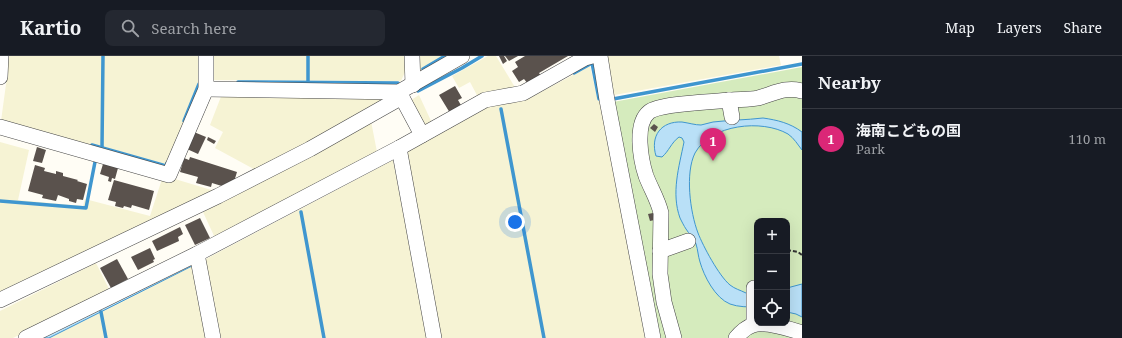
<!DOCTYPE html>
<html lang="en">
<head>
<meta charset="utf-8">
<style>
  :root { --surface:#171b24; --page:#242831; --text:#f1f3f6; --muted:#9ea1a6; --line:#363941; --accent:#db2777 }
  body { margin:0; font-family:"Noto Serif","Noto Sans JP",serif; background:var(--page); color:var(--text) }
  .controls { position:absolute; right:12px; bottom:12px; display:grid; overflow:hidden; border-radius:8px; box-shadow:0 4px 16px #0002 }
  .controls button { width:36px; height:36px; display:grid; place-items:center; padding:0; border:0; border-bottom:1px solid var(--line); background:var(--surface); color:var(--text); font:20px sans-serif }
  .you { position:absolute; left:515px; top:166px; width:14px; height:14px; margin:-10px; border:3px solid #fff; border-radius:50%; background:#1a73e8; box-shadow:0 0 0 6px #1a73e833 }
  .badge { display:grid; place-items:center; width:26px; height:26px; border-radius:50%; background:var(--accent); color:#fff; font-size:13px; font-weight:700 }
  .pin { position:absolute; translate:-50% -33px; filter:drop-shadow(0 1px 2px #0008) }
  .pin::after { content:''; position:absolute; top:21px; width:14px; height:12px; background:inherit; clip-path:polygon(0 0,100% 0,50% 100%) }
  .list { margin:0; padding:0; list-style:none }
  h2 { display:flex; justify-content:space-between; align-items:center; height:52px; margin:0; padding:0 16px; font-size:17px }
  h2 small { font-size:13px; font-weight:400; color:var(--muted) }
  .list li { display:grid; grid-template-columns:26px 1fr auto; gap:12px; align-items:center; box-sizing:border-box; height:60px; padding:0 16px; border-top:1px solid var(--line) }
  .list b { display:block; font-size:15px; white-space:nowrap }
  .list p { margin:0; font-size:13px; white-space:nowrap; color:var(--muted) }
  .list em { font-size:13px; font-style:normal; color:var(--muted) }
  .icon { flex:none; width:22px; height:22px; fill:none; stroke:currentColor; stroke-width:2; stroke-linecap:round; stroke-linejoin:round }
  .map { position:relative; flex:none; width:802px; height:282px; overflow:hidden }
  header { display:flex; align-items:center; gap:24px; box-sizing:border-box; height:56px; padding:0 20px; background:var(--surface); border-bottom:1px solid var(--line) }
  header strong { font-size:19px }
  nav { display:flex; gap:22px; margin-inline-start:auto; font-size:14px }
  .search { width:280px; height:36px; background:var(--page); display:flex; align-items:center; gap:10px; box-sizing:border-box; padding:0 14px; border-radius:8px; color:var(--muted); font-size:15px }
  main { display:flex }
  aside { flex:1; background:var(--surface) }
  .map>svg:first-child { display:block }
  .farmland { fill:#f6f3d4 }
  .green { fill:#d5ebbd; fill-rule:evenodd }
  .water { fill:#b9e0f7; stroke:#3f96cf }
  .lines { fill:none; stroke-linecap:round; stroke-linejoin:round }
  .stream { stroke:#3f96cf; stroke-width:3.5 }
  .building { fill:#5a524d }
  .minor-casing { stroke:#444; stroke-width:16 }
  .path { stroke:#333; stroke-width:2; stroke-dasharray:4 2; stroke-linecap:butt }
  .minor { stroke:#fff; stroke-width:15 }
</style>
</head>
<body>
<header>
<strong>Kartio</strong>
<div class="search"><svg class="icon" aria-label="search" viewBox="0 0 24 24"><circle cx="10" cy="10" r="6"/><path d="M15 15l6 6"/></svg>Search here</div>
<nav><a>Map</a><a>Layers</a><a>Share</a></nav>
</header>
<main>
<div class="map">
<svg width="802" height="282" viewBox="0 0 802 282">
  <rect width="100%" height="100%" fill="#fffdf5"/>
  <!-- farmland -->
  <g class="farmland">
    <path d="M7 0H200V29L166 111 1 65 7 21Z"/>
    <path d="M211 0H405V16L401 25 211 24Z"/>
    <path d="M415 0H451L425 16 415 12Z"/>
    <path d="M488 0H496L516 33 479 43 470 26 459 32 452 20Z"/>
    <path d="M606 0H779L781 9 609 40Z"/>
    <path d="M590 10 598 45H601L645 282H440L407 96 488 51 526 44Z"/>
    <path d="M222 38 388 40 391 44 259 116 215 92 223 76 210 69Z"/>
    <path d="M419 39 432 67 423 73 408 46Z"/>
    <path d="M371 65 377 96 215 182 203 156 282 115Z"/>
    <path d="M0 86 29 94 18 144 83 150 85 143 150 160 162 123 173 126 175 123 218 136 0 239Z"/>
    <path d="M393 104 427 282H219L204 204Z"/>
    <path d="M96 207 110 235 13 282H0V255Z"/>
    <path d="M194 209 208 282H49L101 256Z"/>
  </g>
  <!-- green -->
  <path class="green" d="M802 11V282H659L613 46ZM757 165H787V267H757Z"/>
  <!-- water -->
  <g class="water">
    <path d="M763 62C777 64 790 67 802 76V94C798 89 794 82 788 78 762 63 711 68 695 97 685 117 690 156 698 177 703 190 719 220 730 229 735 233 740 234 746 237 750 239 754 246 757 251 748 251 738 251 730 248 715 242 704 220 700 206 698 200 698 194 696 188 694 182 689 178 686 173 684 170 682 166 680 162 671 137 679 111 684 86L682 82 679 81C671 87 669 95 662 101L656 100C650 80 661 65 682 66 689 67 695 69 701 69 705 68 709 67 713 66 730 64 746 64 763 62Z"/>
    <path d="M193 206 194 209 49 282H40Z"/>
    <path d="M802 228V261L796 258 787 256V232Z"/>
  </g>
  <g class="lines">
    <!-- stream -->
    <g class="stream">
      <path d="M423 13 445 0"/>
      <path d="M574 17 592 7 599 43"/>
      <path d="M238 26 398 27"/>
      <path d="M308 26V0"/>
      <path d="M418 35 462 12 482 0"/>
      <path d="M613 43 802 8"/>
      <path d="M501 53 544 282"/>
      <path d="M184 65 199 28"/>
      <path d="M92 89 166 110 167 107"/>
      <path d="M102 92 103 0"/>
      <path d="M0 145 86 152 95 106"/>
      <path d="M301 156 324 282"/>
      <path d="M101 256 106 282"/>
    </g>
  </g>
  <!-- building -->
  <g class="building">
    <path d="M499 0H504L507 5 503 8Z"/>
    <path d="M505 0H518L509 5Z"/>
    <path d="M525 0H568L539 17 541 20 528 28 524 23 519 26 512 15 518 11 515 6Z"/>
    <path d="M455 30 462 42 458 44 462 51 450 57 439 39Z"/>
    <path d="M654 68 658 71 655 76 650 72Z"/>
    <path d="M194 76 206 81 198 98 187 93Z"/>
    <path d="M208 81 216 85 214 88 207 84Z"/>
    <path d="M37 91 46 94 42 107 33 105Z"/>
    <path d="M190 101 237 116 233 129 226 127 225 131 212 127 211 131 196 127 198 121 180 116 184 102 189 104Z"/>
    <path d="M103 108 118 112 115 123 112 122 111 126 108 125 109 121 100 118Z"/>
    <path d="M35 109 45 112 44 115 56 118V115L63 117V120L78 124 77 125 87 128 83 144 77 143 76 147 69 145V143L58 139 56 145 42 142 43 139 28 135Z"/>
    <path d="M114 124 154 135 149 154 132 149 131 152 124 150 123 152 115 150 116 146 108 144Z"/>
    <path d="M658 156 659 163 650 165 648 158Z"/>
    <path d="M200 162 210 182 195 189 185 169Z"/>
    <path d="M180 171 183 178 178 181 179 185 157 195 152 185Z"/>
    <path d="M150 192 155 203 153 204 154 206 138 214 131 201Z"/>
    <path d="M117 203 128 223 111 232 100 212Z"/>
  </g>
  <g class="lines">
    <!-- minor casing -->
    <g class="minor-casing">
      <g id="minor">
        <path d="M412 0 413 29"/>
        <path d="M600 0 607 44 653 282"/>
        <path d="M0 21 1 0"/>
        <path d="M206 33 399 36 462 0"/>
        <path d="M399 36 422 79"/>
        <path d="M729 44 732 61"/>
        <path d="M0 71 169 119 206 33V0"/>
        <path d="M399 92 434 282"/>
        <path d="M660 195 688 185"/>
        <path d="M197 198 213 282"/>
        <path d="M0 244 218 140 310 93 402 41"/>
        <path d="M754 268V232"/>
        <path d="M26 282 197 198 399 92 485 44 523 37 585 2 592 0"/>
        <path d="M674 282 664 246 660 218 661 157C658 144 651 133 646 120 641 105 634 68 649 56 660 47 714 46 730 44 739 43 749 44 758 42 773 38 786 30 802 35"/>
        <path d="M736 282C740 277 747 271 753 269 763 265 791 273 802 277"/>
      </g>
    </g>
    <!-- path -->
    <path class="path" d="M787 194 798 196 802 199"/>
    <!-- minor -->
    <use href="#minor" class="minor"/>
  </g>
</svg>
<div class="controls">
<button>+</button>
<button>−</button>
<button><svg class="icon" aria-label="locate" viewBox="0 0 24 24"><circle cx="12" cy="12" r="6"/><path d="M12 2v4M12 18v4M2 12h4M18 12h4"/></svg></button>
</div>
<div class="you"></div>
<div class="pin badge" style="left:713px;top:105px">1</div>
</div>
<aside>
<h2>Nearby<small></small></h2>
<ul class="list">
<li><span class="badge">1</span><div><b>海南こどもの国</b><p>Park</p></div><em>110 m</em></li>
</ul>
</aside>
</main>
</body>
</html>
